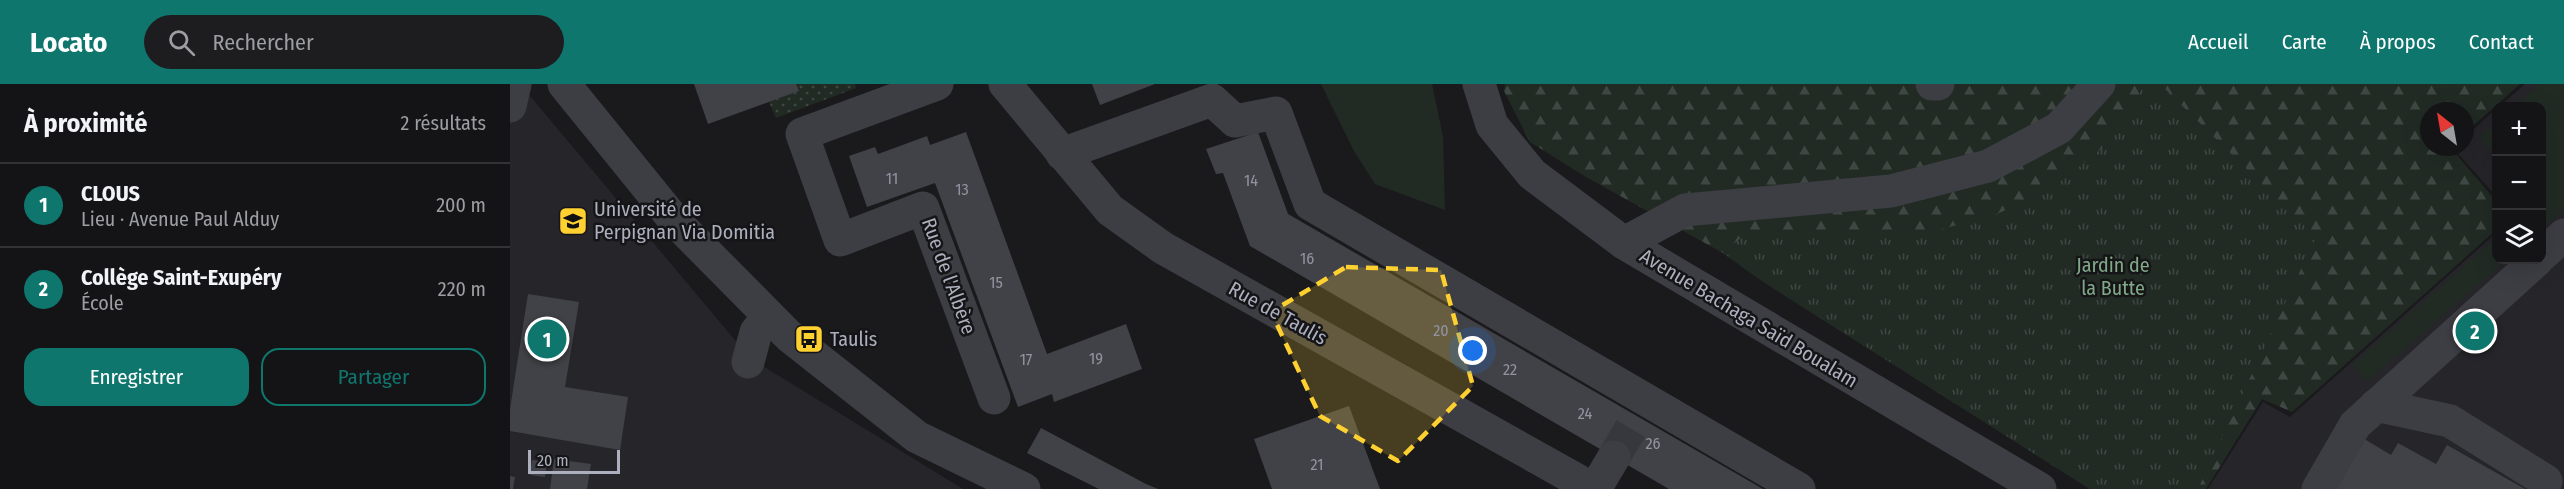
<!DOCTYPE html>
<html lang="fr">
<head>
<meta charset="utf-8">
<style>
  :root { --surface:#141416; --page:#1d1d1f; --text:#f1f3f6; --muted:#9d9ea1; --line:#333335; --accent:#0f766e }
  body { margin:0; font-family:"Fira Sans Condensed",sans-serif; background:var(--page); color:var(--text) }
  .controls { position:absolute; right:18px; top:18px; display:grid; overflow:hidden; border-radius:12px; box-shadow:0 6px 24px #0002 }
  .controls button { width:54px; height:54px; display:grid; place-items:center; padding:0; border:0; border-bottom:2px solid var(--line); background:var(--surface); color:var(--text); font:30px sans-serif }
  .compass { position:absolute; left:1910px; top:18px; width:54px; height:54px; border-radius:50%; background:var(--surface); box-shadow:0 6px 24px #0002; rotate:329deg }
  .scale { position:absolute; left:18px; bottom:15px; width:92px; box-sizing:border-box; padding-left:6px; border:3px solid #acafbd; border-top:0; font-size:16px; line-height:21px; white-space:nowrap; color:#acafbd; -webkit-text-stroke:4px #151518; paint-order:stroke }
  .you { position:absolute; left:963px; top:267px; width:21px; height:21px; margin:-15px; border:4px solid #fff; border-radius:50%; background:#1a73e8; box-shadow:0 0 0 9px #1a73e833 }
  .badge { display:grid; place-items:center; width:39px; height:39px; border-radius:50%; background:var(--accent); color:#fff; font-size:20px; font-weight:700 }
  .pin { position:absolute; translate:-50% -50%; border:3px solid #fff; box-shadow:0 2px 6px #0006 }
  .list { margin:0; padding:0; list-style:none }
  h2 { display:flex; justify-content:space-between; align-items:center; height:78px; margin:0; padding:0 24px; font-size:26px }
  h2 small { font-size:20px; font-weight:400; color:var(--muted) }
  .list li { display:grid; grid-template-columns:39px 1fr auto; gap:18px; align-items:center; box-sizing:border-box; height:84px; padding:0 24px; border-top:2px solid var(--line) }
  .list b { display:block; font-size:22px; white-space:nowrap }
  .list p { margin:0; font-size:20px; white-space:nowrap; color:var(--muted) }
  .list em { font-size:20px; font-style:normal; color:var(--muted) }
  .actions { display:flex; gap:12px; padding:18px 24px }
  .actions a { flex:1; padding:14px 0; border:2px solid var(--accent); border-radius:18px; text-align:center; font-size:21px; color:var(--accent) }
  .actions .main { background:var(--accent); color:#fff }
  .icon { flex:none; width:33px; height:33px; fill:none; stroke:currentColor; stroke-width:2; stroke-linecap:round; stroke-linejoin:round }
  .map { position:relative; flex:none; width:2054px; height:405px; overflow:hidden }
  header { display:flex; align-items:center; gap:36px; box-sizing:border-box; height:84px; padding:0 30px; background:var(--accent); color:#fff }
  header strong { font-size:28px }
  nav { display:flex; gap:33px; margin-inline-start:auto; font-size:21px }
  .search { width:420px; height:54px; background:var(--page); display:flex; align-items:center; gap:15px; box-sizing:border-box; padding:0 21px; border-radius:33px; color:var(--muted); font-size:22px }
  main { display:flex }
  aside { flex:1; background:var(--surface) }
  .map>svg:first-child { display:block }
  .built { fill:#26262a }
  .grass { fill:url(#grass-dots) }
  .forest { fill:url(#forest-firs) }
  .park { fill:url(#park-tufts) }
  .pitch { fill:#212b24 }
  .building { fill:#414247 }
  .lines { fill:none; stroke-linecap:round; stroke-linejoin:round }
  .minor-tunnel { stroke:#37383d; stroke-width:33; stroke-dasharray:33 16; stroke-linecap:butt }
  .minor { stroke:#3d3d44; stroke-width:33 }
  .marked { fill:#ffd130; fill-opacity:0.2; stroke:#ffd130; stroke-width:4.5; stroke-dasharray:12 8; stroke-linejoin:round }
  .labels { text-anchor:middle; dominant-baseline:central; stroke-width:5; stroke-linejoin:round; paint-order:stroke }
  .number-label { font-size:16px; fill:#9194a0 }
  .poi-label { font-size:20px; fill:#acafbd; stroke:#151518; text-anchor:start }
  .park-label { font-size:20px; fill:#81a988; stroke:#151518 }
  .street-label { font-size:20px; fill:#acafbd; stroke:#151518 }
</style>
</head>
<body>
<header>
<strong>Locato</strong>
<div class="search"><svg class="icon" aria-label="search" viewBox="0 0 24 24"><circle cx="10" cy="10" r="6"/><path d="M15 15l6 6"/></svg>Rechercher</div>
<nav><a>Accueil</a><a>Carte</a><a>À propos</a><a>Contact</a></nav>
</header>
<main>
<aside>
<h2>À proximité<small>2 résultats</small></h2>
<ul class="list">
<li><span class="badge">1</span><div><b>CLOUS</b><p>Lieu · Avenue Paul Alduy</p></div><em>200 m</em></li>
<li><span class="badge">2</span><div><b>Collège Saint-Exupéry</b><p>École</p></div><em>220 m</em></li>
</ul>
<div class="actions"><a class="main">Enregistrer</a><a>Partager</a></div>
</aside>
<div class="map">
<svg width="2054" height="405" viewBox="0 0 2054 405">
  <defs>
    <pattern id="grass-dots" width="8" height="8" patternUnits="userSpaceOnUse" patternTransform="scale(1.5)"><rect width="8" height="8" fill="#212b24"/><path d="M2 2h.1M6 6h.1" fill="none" stroke="#3f4742" stroke-width="1.8" stroke-linecap="round"/></pattern>
    <pattern id="forest-firs" width="22" height="20" patternUnits="userSpaceOnUse" patternTransform="scale(1.5)"><rect width="22" height="20" fill="#212b24"/><path d="M5 1l3.5 6h-7zM16 11l3.5 6h-7z" fill="#3f4742"/></pattern>
    <pattern id="park-tufts" width="24" height="20" patternUnits="userSpaceOnUse" patternTransform="scale(1.5)"><rect width="24" height="20" fill="#212b24"/><path d="M3 7l-1-3M5 7V3M7 7l1-3M15 17l-1-3M17 17v-4M19 17l1-3" fill="none" stroke="#3f4742"/></pattern>
  </defs>
  <rect width="100%" height="100%" fill="#1a1a1d"/>
  <!-- built -->
  <g class="built">
    <path d="M0 0H10L240 274 453 405H0Z"/>
    <path d="M2015 0H2054V405H1698L1753 318 1780 333 1986 149V176H2032V22H1990Z"/>
    <path d="M1986 25V112L1943 64 1955 63V53Z"/>
  </g>
  <!-- grass -->
  <path class="grass" d="M286 0H345L346 4 266 34 259 18 288 7Z"/>
  <!-- forest -->
  <path class="forest" d="M995 0H2010L1955 49V27H1919V63H1940L1986 117V146L1782 328 1752 315 1696 405H1580L1252 197 1213 169 1076 93 1020 58 994 7Z"/>
  <!-- park -->
  <path class="park" d="M1635 0H1650L1806 153 1688 405H1580L1252 197 1213 169 1233 152 1421 148 1487 130 1541 105 1602 56Z"/>
  <!-- pitch -->
  <g class="pitch">
    <path d="M811 0H922L933 53 935 126 865 100 844 67Z"/>
    <path d="M2030 0H2054V125L2032 144V22H2004Z"/>
    <path d="M1986 38V73L1969 53Z"/>
    <path d="M1986 154V176H1996L1857 298 1842 281Z"/>
  </g>
  <!-- building -->
  <g class="building">
    <path d="M184 0H286L289 7 198 40Z"/>
    <path d="M582 0H645L590 21Z"/>
    <path d="M456 48 537 270 616 240 632 285 544 318 542 310 508 323 425 99 357 123 339 72 365 63 368 70 417 52 420 61Z"/>
    <path d="M748 48 778 130 1253 405H1159L740 162 713 89 706 90 696 65Z"/>
    <path d="M18 210 69 218 55 303 118 313 110 366 0 347V325Z"/>
    <path d="M839 322 870 405H762L744 355Z"/>
    <path d="M531 344 636 400 648 405H589L517 369Z"/>
    <path d="M1851 353 1881 371 1888 359 1926 380 1937 361 2015 405H1828L1822 403Z"/>
    <path d="M44 375 81 380 77 405H40Z"/>
    <path d="M22 376 37 378 35 393 20 391Z"/>
    <path d="M0 392 5 393 3 405H0Z"/>
  </g>
  <g class="lines">
    <!-- minor-tunnel -->
    <path class="minor-tunnel" d="M1104 373 1128 332"/>
    <!-- minor -->
    <g class="minor">
      <path d="M54 0 165 137 279 252 407 353 514 405"/>
      <path d="M427 0 292 50 330 156 413 124 484 314"/>
      <path d="M495 0 600 126 653 164 1083 405"/>
      <path d="M969 0 982 41 1022 90 1114 159"/>
      <path d="M1422 0H1428"/>
      <path d="M0 22 5 0"/>
      <path d="M552 70 702 16 725 37 766 29 800 120 1289 405"/>
      <path d="M2032 171 2054 151"/>
      <path d="M238 278 246 248 259 232"/>
      <path d="M1866 321 1940 337 2036 397"/>
      <path d="M1085 405 1104 373"/>
      <path d="M1530 405 1114 159 1175 126 1381 107 1478 82 1549 44 1589 0"/>
      <path d="M1808 405 1845 341 2027 176"/>
    </g>
  </g>
  <!-- marked area -->
  <path class="marked" d="M836 183 931 186 963 302 888 377 810 332 761 228Z"/>
  <!-- icons -->
  <defs>
    <g id="university-square" transform="scale(1.5)"><rect x="-9" y="-9" width="18" height="18" rx="4" fill="#ffd130" stroke="#151518"/><path d="M0-5L7-2L0 1L-7-2ZM-4 1L0 2.5L4 1V4Q0 6-4 4Z" fill="#111"/></g>
    <g id="bus-square" transform="scale(1.5)"><rect x="-9" y="-9" width="18" height="18" rx="4" fill="#ffd130" stroke="#151518"/><path d="M-5-6H5V4H4V6H2V4H-2V6H-4V4H-5ZM-3.5-4V0h7V-4ZM-3.5 1.2v1.5H-2V1.2ZM2 1.2v1.5H3.5V1.2Z" fill="#111"/></g>
  </defs>
  <g fill-rule="evenodd">
    <use href="#university-square" x="63" y="137"/>
    <use href="#bus-square" x="299" y="255"/>
  </g>
  <g class="labels">
    <!-- number labels -->
    <g class="number-label">
      <text x="382" y="94">11</text>
      <text x="741" y="96">14</text>
      <text x="452" y="105">13</text>
      <text x="797" y="174">16</text>
      <text x="486" y="198">15</text>
      <text x="931" y="246">20</text>
      <text x="586" y="274">19</text>
      <text x="516" y="275">17</text>
      <text x="1000" y="285">22</text>
      <text x="1075" y="329">24</text>
      <text x="1143" y="359">26</text>
      <text x="807" y="380">21</text>
    </g>
    <!-- poi labels -->
    <g class="poi-label">
      <text x="84" y="125">Université de<tspan x="84" dy="23">Perpignan Via Domitia</tspan></text>
      <text x="320" y="255">Taulis</text>
    </g>
    <!-- park labels -->
    <g class="park-label">
      <text x="1603" y="181">Jardin de<tspan x="1603" dy="23">la Butte</tspan></text>
    </g>
    <!-- street labels -->
    <g class="street-label">
      <text transform="translate(439 192) rotate(70)">Rue de l'Albère</text>
      <text transform="translate(768 229) rotate(29)">Rue de Taulis</text>
      <text transform="translate(1239 234) rotate(31)">Avenue Bachaga Saïd Boualam</text>
    </g>
  </g>
</svg>
<div class="controls">
<button>+</button>
<button>−</button>
<button><svg class="icon" aria-label="layers" viewBox="0 0 24 24"><path d="M12 4l9 5-9 5-9-5zM3 14l9 5 9-5"/></svg></button>
</div>
<svg class="compass" viewBox="-18 -18 36 36"><path d="M0-13l5 13h-10z" fill="#e53935"/><path d="M0 13l5-13h-10z" fill="#9d9ea1"/></svg>
<div class="scale">20 m</div>
<div class="you"></div>
<div class="pin badge" style="left:37px;top:255px">1</div>
<div class="pin badge" style="left:1965px;top:247px">2</div>
</div>
</main>
</body>
</html>
